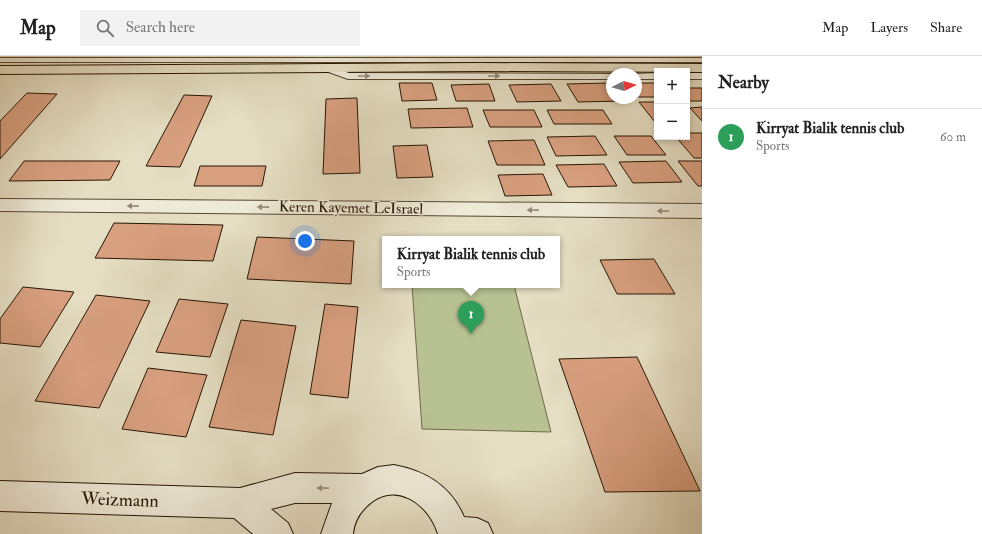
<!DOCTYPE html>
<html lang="en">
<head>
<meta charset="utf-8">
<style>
  :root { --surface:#fff; --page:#f2f2f2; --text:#222; --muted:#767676; --line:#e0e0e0; --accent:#2563eb }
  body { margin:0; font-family:"IM FELL Double Pica",serif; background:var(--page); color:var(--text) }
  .controls { position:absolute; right:12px; top:12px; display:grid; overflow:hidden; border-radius:0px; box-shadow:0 2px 6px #0003 }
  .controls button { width:36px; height:36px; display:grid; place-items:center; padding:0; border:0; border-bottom:1px solid var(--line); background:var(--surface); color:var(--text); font:20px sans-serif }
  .compass { position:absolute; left:606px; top:12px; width:36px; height:36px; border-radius:50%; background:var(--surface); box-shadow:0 2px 6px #0003; rotate:85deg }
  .you { position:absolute; left:305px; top:185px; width:14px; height:14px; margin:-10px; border:3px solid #fff; border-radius:50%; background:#1a73e8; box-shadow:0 0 0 6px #1a73e833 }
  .badge { display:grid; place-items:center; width:26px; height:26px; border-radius:50%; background:var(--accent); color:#fff; font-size:13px; font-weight:700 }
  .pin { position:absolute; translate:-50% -33px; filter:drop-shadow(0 1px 2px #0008) }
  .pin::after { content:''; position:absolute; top:21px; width:14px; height:12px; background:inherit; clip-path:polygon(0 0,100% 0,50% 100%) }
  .popup { position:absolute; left:382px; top:180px; width:178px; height:52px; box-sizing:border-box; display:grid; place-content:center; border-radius:0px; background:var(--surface); filter:drop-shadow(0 1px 3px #0005); font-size:13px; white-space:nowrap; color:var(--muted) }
  .popup b { font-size:15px; color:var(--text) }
  .popup::after { content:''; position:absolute; left:50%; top:100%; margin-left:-8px; border:8px solid transparent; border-top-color:var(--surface) }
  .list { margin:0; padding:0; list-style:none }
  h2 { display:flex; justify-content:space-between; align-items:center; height:52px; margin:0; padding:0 16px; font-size:17px }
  h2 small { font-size:13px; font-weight:400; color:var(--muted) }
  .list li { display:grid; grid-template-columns:26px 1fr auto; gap:12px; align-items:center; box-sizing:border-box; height:56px; padding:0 16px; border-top:1px solid var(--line) }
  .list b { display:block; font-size:15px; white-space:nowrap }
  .list p { margin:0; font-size:13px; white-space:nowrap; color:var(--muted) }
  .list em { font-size:13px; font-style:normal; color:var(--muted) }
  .icon { flex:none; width:22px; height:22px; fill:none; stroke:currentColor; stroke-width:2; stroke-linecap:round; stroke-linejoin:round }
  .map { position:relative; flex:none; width:702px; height:478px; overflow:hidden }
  header { display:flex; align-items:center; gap:24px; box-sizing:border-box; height:56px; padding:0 20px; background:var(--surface); border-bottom:1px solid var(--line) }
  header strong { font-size:19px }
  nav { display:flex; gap:22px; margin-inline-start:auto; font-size:14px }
  .search { width:280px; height:36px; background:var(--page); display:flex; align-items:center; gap:10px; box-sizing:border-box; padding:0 14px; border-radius:0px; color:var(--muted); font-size:15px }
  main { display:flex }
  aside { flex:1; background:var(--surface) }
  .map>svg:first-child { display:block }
  .green { fill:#b7c192; stroke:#6e6b4a }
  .building { fill:#d9a080; stroke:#261503 }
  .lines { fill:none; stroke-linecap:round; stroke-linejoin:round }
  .lane-casing { stroke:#564733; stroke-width:2 }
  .street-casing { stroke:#564733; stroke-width:2 }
  .secondary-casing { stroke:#261503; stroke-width:2 }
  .highway-casing { stroke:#261503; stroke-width:2 }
  .lane { fill:#eeead8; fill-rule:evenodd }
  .street { fill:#eeead8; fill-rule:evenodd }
  .secondary { fill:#eeead8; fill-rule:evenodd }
  .highway { fill:#e5dec3; fill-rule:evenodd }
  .oneway { fill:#948a78 }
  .labels { text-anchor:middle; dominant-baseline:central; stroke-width:3; stroke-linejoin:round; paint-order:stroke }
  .street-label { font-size:15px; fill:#261503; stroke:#eeead8 }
  .near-street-label { font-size:18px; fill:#261503; stroke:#eeead8 }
</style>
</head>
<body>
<header>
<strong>Map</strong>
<div class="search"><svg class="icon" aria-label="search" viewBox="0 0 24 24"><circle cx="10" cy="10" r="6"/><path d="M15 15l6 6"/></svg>Search here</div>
<nav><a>Map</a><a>Layers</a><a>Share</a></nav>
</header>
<main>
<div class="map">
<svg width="702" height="478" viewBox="0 0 702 478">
  <rect width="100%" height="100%" fill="#e5dec3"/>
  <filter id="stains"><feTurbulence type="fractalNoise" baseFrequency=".005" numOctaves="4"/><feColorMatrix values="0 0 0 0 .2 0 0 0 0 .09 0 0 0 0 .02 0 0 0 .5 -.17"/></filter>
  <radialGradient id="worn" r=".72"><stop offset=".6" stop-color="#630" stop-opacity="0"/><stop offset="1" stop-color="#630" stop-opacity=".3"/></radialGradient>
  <!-- green -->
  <path class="green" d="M412 229H514L551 376 422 373Z"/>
  <!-- building -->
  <g class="building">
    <path d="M399 27H432L437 44 402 45Z"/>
    <path d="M608 27 612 32V42H619L622 45 578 46 567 28Z"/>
    <rect x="636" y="27" width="21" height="14"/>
    <path d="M489 28 495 45H456L451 29Z"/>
    <path d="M551 28 561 45 517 46 509 29Z"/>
    <path d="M687 32H702V45H689L687 43Z"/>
    <path d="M27 37 57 38 0 103V65Z"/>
    <path d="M184 39 212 40 180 111 146 110Z"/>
    <path d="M357 42 360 117 323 118 326 43Z"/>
    <path d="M639 46H657V66H655Z"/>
    <path d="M702 51V65L690 52Z"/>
    <path d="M467 52 473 71 411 72 408 53Z"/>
    <path d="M483 54H534L542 71H490Z"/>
    <path d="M547 54H603L612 68H554Z"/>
    <path d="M687 77H702V102H694L676 81H687Z"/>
    <path d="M595 80 607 99 556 100 547 81Z"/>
    <path d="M614 80H651L666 99H627Z"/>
    <path d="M534 84 545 109H497L488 85Z"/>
    <path d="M427 89 433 121 397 122 393 90Z"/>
    <path d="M24 105H120L110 124 9 125Z"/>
    <path d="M666 105 682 126 633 127 619 106Z"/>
    <path d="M678 105H702V130H698Z"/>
    <path d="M604 108 617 130 568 131 556 109Z"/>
    <path d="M200 110H266L262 130H194Z"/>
    <path d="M543 118 552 139 505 140 498 119Z"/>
    <path d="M114 167 223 169 213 205 95 202Z"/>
    <path d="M257 181 354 185 351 228 247 223Z"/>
    <path d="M654 203 675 238H617L600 204Z"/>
    <path d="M23 231 74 236 40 291 0 287V263Z"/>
    <path d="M96 239 150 245 99 352 35 345Z"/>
    <path d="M179 243 228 248 210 301 156 296Z"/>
    <path d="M325 248 358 251 348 342 310 338Z"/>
    <path d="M241 264 296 270 273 379 209 371Z"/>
    <path d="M637 301 700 435 605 436 559 303Z"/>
    <path d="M148 312 207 319 186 381 122 373Z"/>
  </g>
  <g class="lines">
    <!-- lane casing -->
    <g class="lane-casing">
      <g id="lane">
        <rect x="0" y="2" width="702" height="4"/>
        <path d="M326 9 349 17 614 18H612V23H348L323 14V10Z"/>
        <path d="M657 17V23H636V18H634Z"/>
        <rect x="687" y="17" width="15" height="6"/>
      </g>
    </g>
    <!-- street casing -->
    <g class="street-casing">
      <path id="street" d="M0 143 702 148V162L0 155Z"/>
    </g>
    <!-- secondary casing -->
    <g class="secondary-casing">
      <path id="secondary" d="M394 409C426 415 451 430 464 461L477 462 488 467 493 478H438C428 446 393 423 366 451 358 459 354 467 353 478H321L332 447H295L271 453 288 467 293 478H253L234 462 0 455V425L240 432 295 417 362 418 378 411Z"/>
    </g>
    <!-- highway casing -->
    <g class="highway-casing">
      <path id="highway" d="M481 7 702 8V16L481 15 0 18V10Z"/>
    </g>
    <!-- lane -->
    <use href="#lane" class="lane"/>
    <!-- street -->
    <use href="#street" class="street"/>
    <!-- secondary -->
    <use href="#secondary" class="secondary"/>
    <!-- highway -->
    <use href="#highway" class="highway"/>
  </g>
  <!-- one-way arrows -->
  <defs><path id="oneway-solid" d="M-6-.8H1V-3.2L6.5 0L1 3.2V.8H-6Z"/></defs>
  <g class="oneway">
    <use href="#oneway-solid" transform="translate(364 20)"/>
    <use href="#oneway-solid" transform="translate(494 20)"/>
    <use href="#oneway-solid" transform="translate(133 150) rotate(-179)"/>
    <use href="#oneway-solid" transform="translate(263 151) rotate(-179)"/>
    <use href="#oneway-solid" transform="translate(533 154) rotate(-179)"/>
    <use href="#oneway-solid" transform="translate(663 155) rotate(-179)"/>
    <use href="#oneway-solid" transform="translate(323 432) rotate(-179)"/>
  </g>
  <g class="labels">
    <!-- street labels -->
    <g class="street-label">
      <text transform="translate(351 152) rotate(1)">Keren Kayemet LeIsrael</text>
    </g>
    <!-- near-street labels -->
    <g class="near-street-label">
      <text transform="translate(120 444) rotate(2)">Weizmann</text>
    </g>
  </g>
  <rect width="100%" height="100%" filter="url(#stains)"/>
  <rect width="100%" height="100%" fill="url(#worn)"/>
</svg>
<div class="controls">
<button>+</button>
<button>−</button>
</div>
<svg class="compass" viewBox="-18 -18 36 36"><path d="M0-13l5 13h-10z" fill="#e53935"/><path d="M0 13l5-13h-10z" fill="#767676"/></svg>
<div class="you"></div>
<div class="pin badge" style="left:471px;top:278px;background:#2e9e5b">1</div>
<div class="popup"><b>Kirryat Bialik tennis club</b>Sports</div>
</div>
<aside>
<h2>Nearby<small></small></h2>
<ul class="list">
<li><span class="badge" style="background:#2e9e5b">1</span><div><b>Kirryat Bialik tennis club</b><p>Sports</p></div><em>60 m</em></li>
</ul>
</aside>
</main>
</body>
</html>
